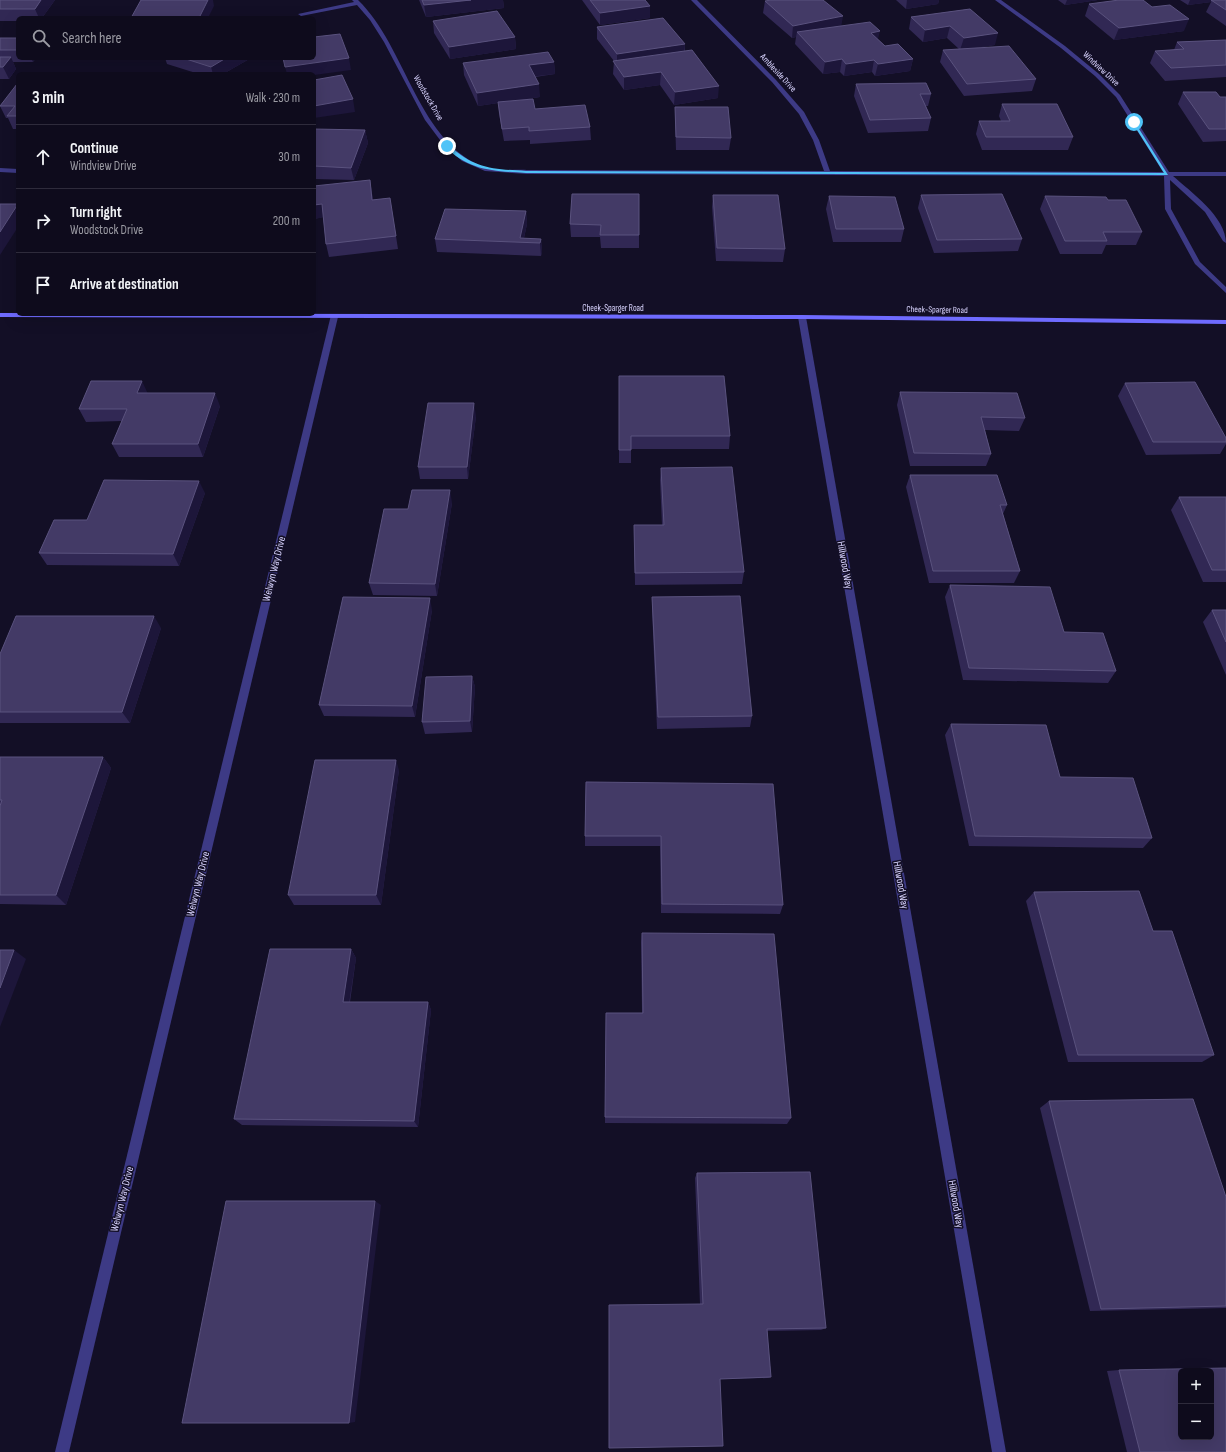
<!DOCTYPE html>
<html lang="en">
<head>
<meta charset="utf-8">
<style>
  :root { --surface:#0e0b1c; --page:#1c1929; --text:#f1f3f6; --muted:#9b9ba3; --line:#2e2b3b }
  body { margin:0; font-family:"Sofia Sans Condensed",sans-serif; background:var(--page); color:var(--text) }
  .controls { position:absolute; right:12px; bottom:12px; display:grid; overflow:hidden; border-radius:6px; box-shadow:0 4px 16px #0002 }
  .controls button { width:36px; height:36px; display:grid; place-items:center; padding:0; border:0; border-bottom:1px solid var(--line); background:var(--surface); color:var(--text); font:20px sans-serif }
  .stop { position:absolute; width:12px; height:12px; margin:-9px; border:3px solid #4fc3f7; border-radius:50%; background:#fff }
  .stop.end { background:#4fc3f7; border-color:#fff; box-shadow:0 1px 4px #0008 }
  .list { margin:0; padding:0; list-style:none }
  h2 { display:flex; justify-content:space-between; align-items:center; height:52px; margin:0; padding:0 16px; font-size:17px }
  h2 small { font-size:13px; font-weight:400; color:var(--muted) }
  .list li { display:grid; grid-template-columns:26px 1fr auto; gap:12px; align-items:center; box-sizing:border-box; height:64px; padding:0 16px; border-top:1px solid var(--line) }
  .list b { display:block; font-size:15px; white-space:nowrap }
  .list p { margin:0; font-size:13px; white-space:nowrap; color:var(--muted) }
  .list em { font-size:13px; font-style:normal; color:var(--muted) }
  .icon { flex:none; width:22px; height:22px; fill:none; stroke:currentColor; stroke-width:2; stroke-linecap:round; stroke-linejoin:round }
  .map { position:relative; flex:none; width:1226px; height:1452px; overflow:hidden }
  .search { position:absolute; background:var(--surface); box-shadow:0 4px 16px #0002; left:16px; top:16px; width:300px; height:44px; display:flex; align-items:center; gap:10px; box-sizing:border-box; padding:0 14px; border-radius:6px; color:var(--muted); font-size:15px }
  .panel { position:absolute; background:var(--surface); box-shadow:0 4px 16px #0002; left:16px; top:72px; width:300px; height:244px; border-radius:6px }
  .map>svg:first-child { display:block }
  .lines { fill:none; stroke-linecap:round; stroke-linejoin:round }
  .street { fill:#3d3a85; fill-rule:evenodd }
  .secondary { fill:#6f6bff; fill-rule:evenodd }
  .wall { fill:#312854 }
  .shaded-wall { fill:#1d163a }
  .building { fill:#433a66; stroke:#5a527e; fill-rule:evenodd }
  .route { fill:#4fc3f7 }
  .labels { text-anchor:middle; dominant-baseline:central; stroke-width:3; stroke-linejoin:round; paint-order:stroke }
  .far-street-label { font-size:9px; fill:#d9d4ff; stroke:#130f26 }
  .street-label { font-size:11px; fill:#d9d4ff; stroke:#130f26 }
</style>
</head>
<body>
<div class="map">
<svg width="1226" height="1452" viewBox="0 0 1226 1452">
  <rect width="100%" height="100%" fill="#130f26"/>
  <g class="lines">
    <!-- street -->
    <g class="street">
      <path d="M352 0H358C407 47 418 145 487 168 499 172 515 169 527 170L824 171 813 140 799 114 772 82 691 0H697L776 80 804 112 819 140 830 171 1163 172 1116 97 1095 76 1061 48 995 0H1001L1065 46 1099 74 1120 95 1169 172H1226V176H1173C1191 192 1226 217 1226 243L1223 241 1205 212 1170 180 1171 209 1200 262 1226 287V293L1195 264 1165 209 1164 176 527 174 485 171 462 161 443 144 425 120 384 42 370 20 357 5 301 16 298 14 354 2Z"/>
      <path d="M0 168 18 169V173L0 172Z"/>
      <path d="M331 315 338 317 69 1452H55Z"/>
      <path d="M799 315 806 317 1006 1452H992L798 317Z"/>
    </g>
    <!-- secondary -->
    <path class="secondary" d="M0 313 802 315 1226 320V324L802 319 0 317Z"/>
  </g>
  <!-- wall -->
  <g class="wall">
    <path d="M0 0H55L42 18H18V21H0Z"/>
    <path d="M419 0H503L504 8 426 17Z"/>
    <path d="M582 0H645L650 6V18L600 25Z"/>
    <path d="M896 0H939L938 4 906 9Z"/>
    <path d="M1058 0H1098L1065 5Z"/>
    <path d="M1180 0H1226V26L1206 12 1211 2 1188 5Z"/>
    <path d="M765 1 841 26 878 40 885 46 913 59 910 71 875 76 872 72 844 76 840 72 823 74 795 44 796 37 792 38 763 13Z"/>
    <path d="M1089 4 1184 31 1114 40 1085 16Z"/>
    <path d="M970 9 995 45 975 48 1036 79 1032 91 964 96 940 62 943 50 959 49 947 38 923 42 909 29 911 17Z"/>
    <path d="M433 21 515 37 516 49 450 59 434 33Z"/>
    <path d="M597 27 685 44V51L718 98 674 105 660 85 624 90 613 74 614 61 597 39Z"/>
    <path d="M0 38H18V58H36L33 62H13L16 69 9 79H0Z"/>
    <path d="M1226 40V77L1165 81 1150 63 1155 51 1174 50 1177 42Z"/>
    <path d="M165 58H251L223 74H199L167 64Z"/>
    <path d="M554 62 555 74 535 77 540 97 514 101 535 109 590 127 591 140 530 144V140L504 141 499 114 498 103 478 106 464 75 463 63Z"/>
    <path d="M18 84V129H13L8 118H6L0 106Z"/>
    <path d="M856 84 931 94 928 106H926L931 118 928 131 868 133 854 96Z"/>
    <path d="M1183 92 1220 97H1226V141L1203 142 1178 104Z"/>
    <path d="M1002 104 1073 137 1068 150H982L976 134 979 121H1001L999 116Z"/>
    <path d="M675 107 731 138 729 150H676L675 119Z"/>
    <path d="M314 129 365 130 368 143 354 180 314 179Z"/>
    <path d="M370 180 373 200 390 198 398 249 329 257 326 244 323 217 314 219Z"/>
    <path d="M572 194 639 235V248H601L600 237H571L570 224Z"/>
    <path d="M713 195 785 249 783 262 716 261 712 207Z"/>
    <path d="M921 195 1022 239 1018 251 934 253 918 208Z"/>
    <path d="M829 196 904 229 901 242H833L826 209Z"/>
    <path d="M1045 196 1108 200 1142 232 1136 245H1106L1102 254H1060L1040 209Z"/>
    <path d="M526 211 527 224 524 238 541 239 542 252 541 256 437 252 435 239Z"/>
    <path d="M619 376 730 436 729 449H631V463H619Z"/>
    <path d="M1125 383 1226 438V444L1220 454 1146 455 1118 396Z"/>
    <path d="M900 392 1025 418 1019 431 985 430 991 454 986 466H910L897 405Z"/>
    <path d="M147 393 220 406 203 457H119L112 444 122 421 86 422 79 409Z"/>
    <path d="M476 416 468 479H420L418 467Z"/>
    <path d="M661 468 744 572 742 584 635 585 634 525H662L660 480Z"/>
    <path d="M910 475 1007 505 1003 514 1020 571 1014 583H929L906 487Z"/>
    <path d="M205 493 179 566 47 565 39 553 87 520Z"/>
    <path d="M1179 497H1226V582H1203L1171 510Z"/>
    <path d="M452 503 437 596 373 595 369 583 408 509Z"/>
    <path d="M950 585 1064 632 1116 671 1108 683 963 680 945 597Z"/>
    <path d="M652 597 752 716 750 727 657 729 652 609Z"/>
    <path d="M432 610 415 717 324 716 319 705Z"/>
    <path d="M1212 610H1226V675L1203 622Z"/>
    <path d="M161 628 130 723H0V654Z"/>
    <path d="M472 676 475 687 472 732 425 734 422 722Z"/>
    <path d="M951 724 1060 777 1152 838 1143 848 969 846 945 735Z"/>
    <path d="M103 757 111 768 66 905 0 904V758Z"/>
    <path d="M399 770 381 905H294L288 895Z"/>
    <path d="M586 782 783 905 780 914 661 913 660 846H585V836Z"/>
    <path d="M1034 892 1153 931 1214 1055 1202 1062H1068L1026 901Z"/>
    <path d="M642 933 791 1118 787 1124 605 1123V1117L642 1013 641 942Z"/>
    <path d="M351 949 356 958 350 1002H428L431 1010 418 1127 242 1125 234 1119Z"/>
    <path d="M1049 1101 1226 1197V1308L1090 1311 1040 1108Z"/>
    <path d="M697 1173 826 1328 821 1330 767 1331 771 1377 768 1378 720 1379 700 1304 695 1178Z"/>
    <path d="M1119 1370 1226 1452H1127L1107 1371Z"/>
  </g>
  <!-- shaded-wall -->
  <g class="shaded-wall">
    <path d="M41 0H55L42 18H39L35 9Z"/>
    <path d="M208 0H213L214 6 208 18H199Z"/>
    <path d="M471 0H503L504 8 426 17 424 5Z"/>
    <path d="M907 0H939L938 4 906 9Z"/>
    <path d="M1067 0H1098L1065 5Z"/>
    <path d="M1190 0H1223H1211V2L1188 5Z"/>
    <path d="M650 6V18L600 25V13Z"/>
    <path d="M843 16 841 28 797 32 796 37 792 38 793 26Z"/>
    <path d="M1189 19 1184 31 1114 40 1119 28Z"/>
    <path d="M950 26 947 38 923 42 925 30Z"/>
    <path d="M880 31 877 43 871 33Z"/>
    <path d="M998 33 995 45 960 50 964 38Z"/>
    <path d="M515 37 516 49 450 59 449 47Z"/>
    <path d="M685 44 684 56 617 67V54Z"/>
    <path d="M11 57 16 69 9 79 3 67Z"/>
    <path d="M31 58H36L33 62Z"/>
    <path d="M226 58H251L223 74H213L211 67Z"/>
    <path d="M349 58 351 70 314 75V74H287L285 67Z"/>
    <path d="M842 59 840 72 823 74 825 62Z"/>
    <path d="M913 59 910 71 875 76 878 64Z"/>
    <path d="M874 60 872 72 844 76 846 64Z"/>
    <path d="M554 62 555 74 529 77V65Z"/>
    <path d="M661 72 660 85 624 90V77Z"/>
    <path d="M539 84 540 97 478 106 477 93Z"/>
    <path d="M719 86 718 98 674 105 675 92Z"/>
    <path d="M353 99 355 112 314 118V106Z"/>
    <path d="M365 130 368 143 354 180 351 168Z"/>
    <path d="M370 180 372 193 375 213 372 200Z"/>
    <path d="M18 204V227L0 255V232Z"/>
    <path d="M322 204 325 217 314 219V205Z"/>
    <path d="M526 211 527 224 523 242 520 238Z"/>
    <path d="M541 239 542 252 541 256 540 243Z"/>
    <path d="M142 381 148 394 137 393Z"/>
    <path d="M215 393 220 406 203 457 198 444Z"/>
    <path d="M474 403 476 416 468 479 467 467Z"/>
    <path d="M199 481 205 493 179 566 173 554Z"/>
    <path d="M450 490 452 503 437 596 435 584Z"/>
    <path d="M430 598 432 610 415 717 412 706Z"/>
    <path d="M154 616 161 628 130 723 122 712Z"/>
    <path d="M472 676 475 687 472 732 470 721Z"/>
    <path d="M103 757 111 768 66 905 56 895Z"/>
    <path d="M396 760 399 770 381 905 376 895Z"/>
    <path d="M351 949 356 958 348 1010 343 1002Z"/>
    <path d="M14 950 26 959 0 1027V988Z"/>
    <path d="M428 1002 431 1010 418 1127 414 1121Z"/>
    <path d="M375 1201 381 1205 355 1422 349 1423Z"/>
  </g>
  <!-- building -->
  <g class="building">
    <path d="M0 0H41L35 9H0Z"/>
    <path d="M141 0H208L199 18H131Z"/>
    <path d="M422 0H471L424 5Z"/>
    <path d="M590 0H645L650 6 600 13Z"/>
    <path d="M771 0H823L843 16 793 26 765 1Z"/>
    <path d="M1119 0H1143L1152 7 1170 5 1189 19 1119 28 1089 4Z"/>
    <path d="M1211 0H1226V10Z"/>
    <path d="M970 9 998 33 964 38 950 26 925 30 911 17Z"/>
    <path d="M497 11 515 37 449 47 433 21Z"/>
    <path d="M663 18 685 44 617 54 597 27Z"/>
    <path d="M870 22 880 31 871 33 885 46 898 44 913 59 878 64 874 60 846 64 842 59 825 62 797 32Z"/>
    <path d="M340 34 349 58 285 67 283 58H314V37Z"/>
    <rect x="0" y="38" width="18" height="12"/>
    <path d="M1226 40V65L1171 68 1155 51 1184 49 1177 42Z"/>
    <path d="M1009 46 1036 79 967 84 943 50Z"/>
    <path d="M692 50 719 86 675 92 661 72 624 77 613 61Z"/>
    <path d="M548 52 554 62 529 65 539 84 477 93 463 63Z"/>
    <path d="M0 57H11L3 67H0Z"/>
    <path d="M183 58H226L211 67Z"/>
    <path d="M342 75 353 99 314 106V80Z"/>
    <path d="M926 83 931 94H920L931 118 870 120 856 84Z"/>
    <path d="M17 84H18V116H7L15 106H0Z"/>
    <path d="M1183 92H1216L1220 97H1226V129H1209Z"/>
    <path d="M533 99 535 109 585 105 590 127 529 131V127L502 129 498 102Z"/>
    <path d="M1002 104H1057L1073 137H986L979 121H1010Z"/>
    <path d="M675 107H728L731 138 676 137Z"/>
    <path d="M314 129 365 130 351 168 314 166Z"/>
    <path d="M370 180 372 200 390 198 396 236 326 244 322 204 314 205V186Z"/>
    <path d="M572 194H639V235H600L601 225 570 224Z"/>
    <path d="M1002 194 1022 239 937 240 921 195Z"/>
    <path d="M713 195H778L785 249 717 248Z"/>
    <path d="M829 196 895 197 904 229H836Z"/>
    <path d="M1045 196 1106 197 1108 200H1126L1142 232H1103L1107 241H1065Z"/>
    <path d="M0 204H18L0 232Z"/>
    <path d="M445 209 526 211 520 238 541 239 540 243 435 239Z"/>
    <path d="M619 376H724L730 436H631V450H619Z"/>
    <path d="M91 381H142L137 393H215L198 444H112L127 409H79Z"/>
    <path d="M1195 382 1226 438V442H1153L1125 383Z"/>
    <path d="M900 392 1017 393 1025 418 981 417 991 454 914 453Z"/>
    <path d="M428 403H474L467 467H418Z"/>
    <path d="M732 467 744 572 635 573 634 525H664L661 468Z"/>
    <path d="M910 475H997L1007 505H1000L1020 571H933Z"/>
    <path d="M104 480 199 481 173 554 39 553 54 520H87Z"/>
    <path d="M412 490H450L435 584 369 583 384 509H408Z"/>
    <path d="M1179 497H1226V570H1212Z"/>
    <path d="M950 585 1050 587 1064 632 1103 633 1116 671 969 668Z"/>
    <path d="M740 596 752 716 658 717 652 597Z"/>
    <path d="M343 597 430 598 412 706 319 705Z"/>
    <path d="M1212 610H1226V642Z"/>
    <path d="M16 616H154L122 712H0V654Z"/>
    <path d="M472 676 470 721 422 722 426 677Z"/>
    <path d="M951 724 1046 725 1060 777 1133 778 1152 838 975 836Z"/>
    <path d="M0 758V757H103L56 895H0V806L2 800H0Z"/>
    <path d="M315 760H396L376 895H288Z"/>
    <path d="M586 782 773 784 783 905 662 904 661 836H585Z"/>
    <path d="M1139 891 1153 931H1172L1214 1055H1078L1034 892Z"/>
    <path d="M642 933 774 934 791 1118 605 1117 606 1013H643Z"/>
    <path d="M270 949H351L343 1002H428L414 1121 234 1119Z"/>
    <path d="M0 950H14L0 988Z"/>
    <path d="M1193 1099 1226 1197V1306L1101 1309 1049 1101Z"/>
    <path d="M810 1172 826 1328 767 1329 771 1377 720 1379 723 1446 609 1448V1305L703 1304 697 1173Z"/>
    <path d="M226 1201H375L349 1423H182Z"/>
    <path d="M1226 1368V1452H1140L1119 1370ZM1181 1371H1211V1437H1181Z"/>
  </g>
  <!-- route -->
  <path class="route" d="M1134 121 1168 175 526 173C494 171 468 171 445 146L449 145C474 169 493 169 526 171L1164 173 1132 122Z"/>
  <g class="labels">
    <!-- far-street labels -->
    <g class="far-street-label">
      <text transform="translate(1101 69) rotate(43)">Windview Drive</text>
      <text transform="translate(778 73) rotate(47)">Ambleside Drive</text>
      <text transform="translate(428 98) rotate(60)">Woodstock Drive</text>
      <text x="613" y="308">Cheek-Sparger Road</text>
      <text transform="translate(937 310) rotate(1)">Cheek-Sparger Road</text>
    </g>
    <!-- street labels -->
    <g class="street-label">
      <text transform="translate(845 565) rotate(80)">Hillwood Way</text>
      <text transform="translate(274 569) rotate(-76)">Welwyn Way Drive</text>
      <text transform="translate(198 884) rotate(-76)">Welwyn Way Drive</text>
      <text transform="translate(901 885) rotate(80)">Hillwood Way</text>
      <text transform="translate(122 1199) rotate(-76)">Welwyn Way Drive</text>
      <text transform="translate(956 1204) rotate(80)">Hillwood Way</text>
    </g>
  </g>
</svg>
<div class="controls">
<button>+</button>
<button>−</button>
</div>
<div class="stop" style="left:1134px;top:122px"></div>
<div class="stop end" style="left:447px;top:146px"></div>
<div class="search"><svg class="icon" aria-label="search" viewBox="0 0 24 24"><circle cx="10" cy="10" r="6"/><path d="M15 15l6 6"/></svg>Search here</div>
<section class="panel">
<h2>3 min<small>Walk · 230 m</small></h2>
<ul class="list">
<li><svg class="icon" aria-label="ahead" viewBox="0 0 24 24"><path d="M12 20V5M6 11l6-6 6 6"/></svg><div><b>Continue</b><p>Windview Drive</p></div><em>30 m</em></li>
<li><svg class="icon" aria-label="right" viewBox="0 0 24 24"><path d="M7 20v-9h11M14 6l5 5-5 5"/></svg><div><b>Turn right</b><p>Woodstock Drive</p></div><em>200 m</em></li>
<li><svg class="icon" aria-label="arrive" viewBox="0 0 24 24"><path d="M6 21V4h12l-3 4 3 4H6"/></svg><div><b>Arrive at destination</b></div></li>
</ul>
</section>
</div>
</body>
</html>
